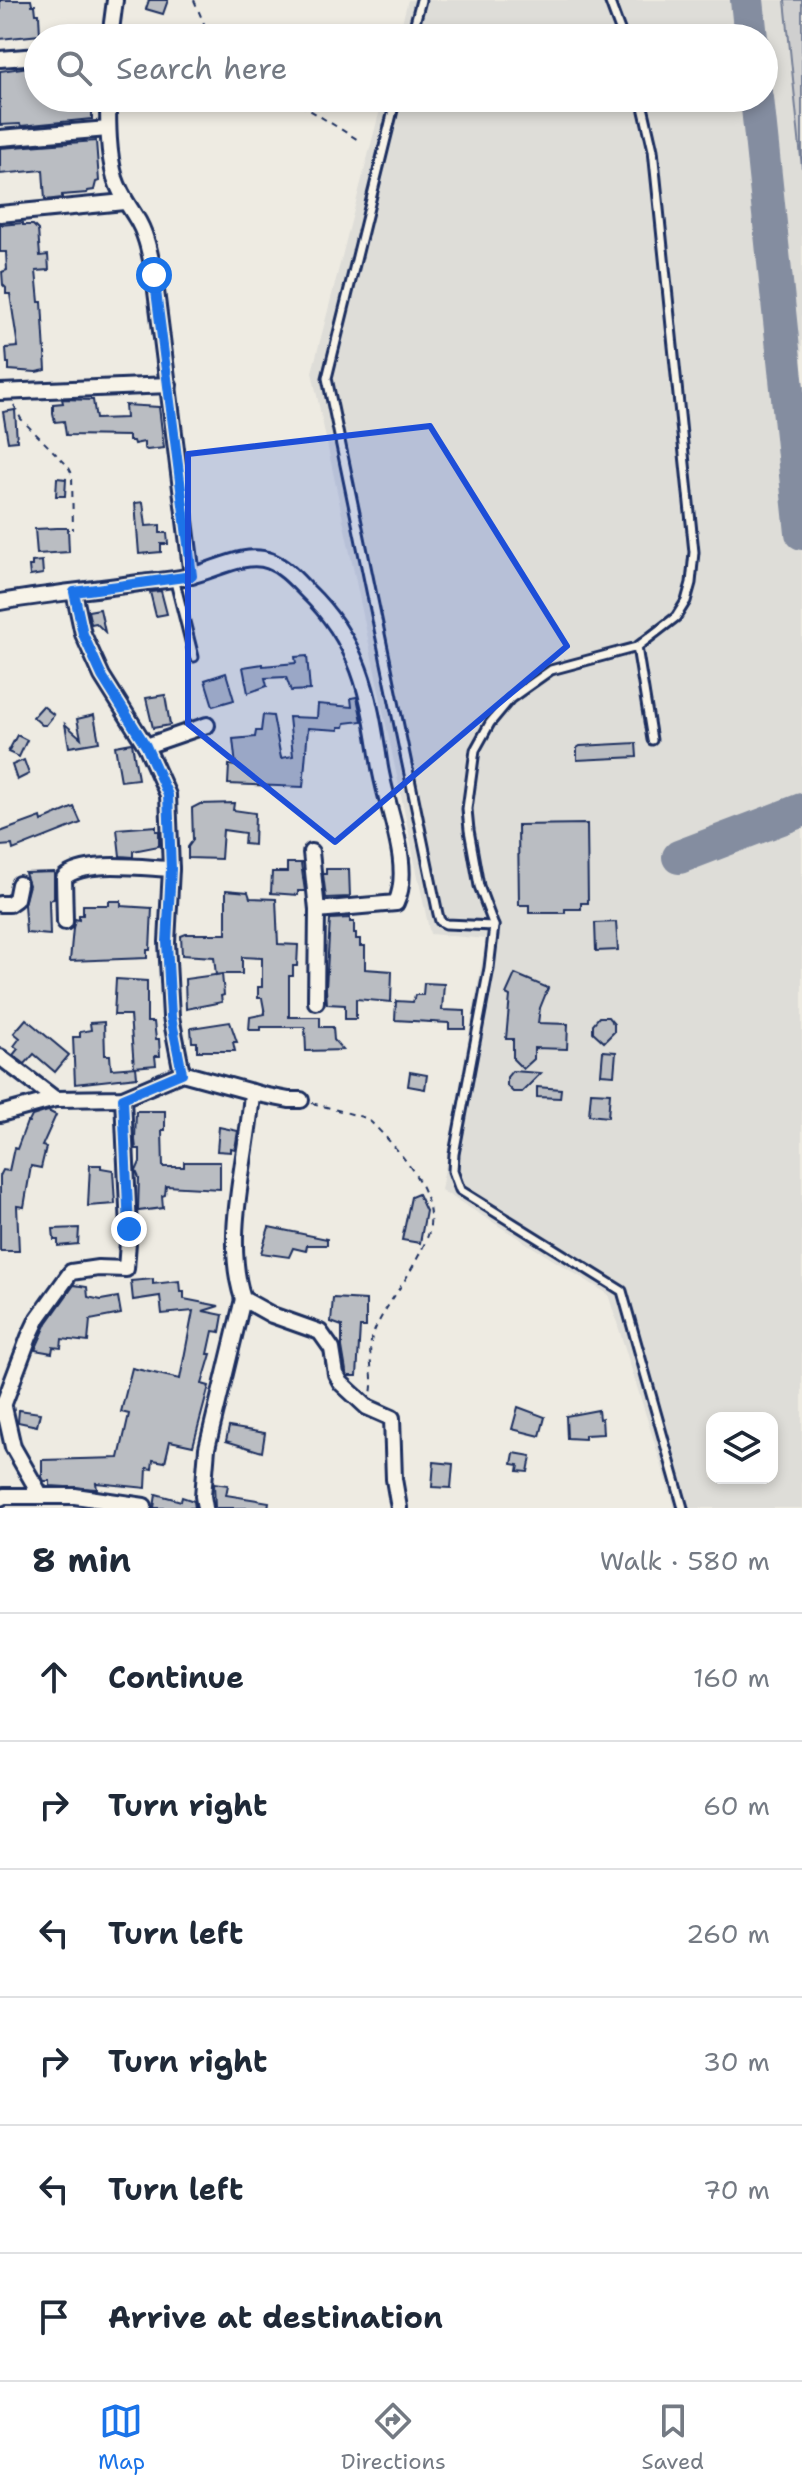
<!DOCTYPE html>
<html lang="en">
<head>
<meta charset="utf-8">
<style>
  :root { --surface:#fff; --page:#f6f6f7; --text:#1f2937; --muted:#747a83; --line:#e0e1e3; --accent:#1a73e8 }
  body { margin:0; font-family:"Shantell Sans",sans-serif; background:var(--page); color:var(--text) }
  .controls { position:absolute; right:24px; bottom:24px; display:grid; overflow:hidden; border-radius:16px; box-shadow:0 4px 12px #0003 }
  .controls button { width:72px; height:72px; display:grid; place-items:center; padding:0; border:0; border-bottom:2px solid var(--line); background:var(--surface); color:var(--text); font:40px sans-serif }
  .stop { position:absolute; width:24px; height:24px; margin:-18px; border:6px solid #1a73e8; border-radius:50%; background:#fff }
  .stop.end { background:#1a73e8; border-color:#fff; box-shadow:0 2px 8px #0008 }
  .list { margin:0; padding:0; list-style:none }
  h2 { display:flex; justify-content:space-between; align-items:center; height:104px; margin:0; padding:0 32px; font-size:34px }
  h2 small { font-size:26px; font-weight:400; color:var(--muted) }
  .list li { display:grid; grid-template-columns:52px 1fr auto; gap:24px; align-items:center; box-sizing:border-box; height:128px; padding:0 32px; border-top:2px solid var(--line) }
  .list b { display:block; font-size:30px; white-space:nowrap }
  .list em { font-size:26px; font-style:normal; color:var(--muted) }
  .icon { flex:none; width:44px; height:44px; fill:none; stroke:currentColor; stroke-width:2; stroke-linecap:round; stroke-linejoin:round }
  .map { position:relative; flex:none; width:802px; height:1508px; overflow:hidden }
  .search { position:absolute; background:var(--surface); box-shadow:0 4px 12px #0003; left:24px; right:24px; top:24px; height:88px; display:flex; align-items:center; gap:20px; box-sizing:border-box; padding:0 28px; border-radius:44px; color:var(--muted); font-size:30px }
  .sheet { height:872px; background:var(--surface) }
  nav { display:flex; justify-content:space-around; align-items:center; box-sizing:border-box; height:112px; border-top:2px solid var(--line); background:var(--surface); font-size:22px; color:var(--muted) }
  nav a { display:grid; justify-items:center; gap:4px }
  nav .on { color:var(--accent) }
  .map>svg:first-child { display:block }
  .built { fill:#deddd8; fill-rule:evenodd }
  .green { fill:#cfcfcf; stroke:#757f96; stroke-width:2 }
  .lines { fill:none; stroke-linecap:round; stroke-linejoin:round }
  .taxiway { stroke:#848da0; stroke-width:34 }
  .building { fill:#babdc2; stroke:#1b2f5e; stroke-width:2 }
  .lane-casing { stroke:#1b2f5e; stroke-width:13 }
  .street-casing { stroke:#1b2f5e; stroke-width:20 }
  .path { stroke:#1b2f5e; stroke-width:2; stroke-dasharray:6 6; stroke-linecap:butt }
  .lane { stroke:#f7f3e8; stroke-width:7 }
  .street { stroke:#f7f3e8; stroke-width:14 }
  .route { stroke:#1a73e8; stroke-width:10 }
  .marked { fill:#1d4ed8; fill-opacity:0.2; stroke:#1d4ed8; stroke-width:6; stroke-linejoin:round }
</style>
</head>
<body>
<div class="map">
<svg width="802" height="1508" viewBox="0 0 802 1508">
  <rect width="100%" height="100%" fill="#eeebe2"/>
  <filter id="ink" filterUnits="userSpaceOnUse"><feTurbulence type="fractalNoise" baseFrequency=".0125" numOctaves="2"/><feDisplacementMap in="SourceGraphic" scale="16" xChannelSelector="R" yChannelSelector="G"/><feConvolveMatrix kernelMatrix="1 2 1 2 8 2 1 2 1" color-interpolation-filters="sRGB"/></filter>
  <g filter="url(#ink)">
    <!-- built -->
    <path class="built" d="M408 0H802V1508H675L608 1294 441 1190 486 939 430 934 312 372 383 98H764V38H398ZM712 1418H772V1478H712Z"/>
    <!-- green -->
    <path class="green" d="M785 0H802V168Z"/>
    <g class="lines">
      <!-- taxiway -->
      <g class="taxiway">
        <path d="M747 0 751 38"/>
        <path d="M757 98 802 533"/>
        <path d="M679 857 802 810"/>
      </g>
    </g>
    <!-- building -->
    <g class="building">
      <path d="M0 0H31L32 5H35L36 14H39L40 35 0 39Z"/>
      <path d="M149 0H168L163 14 146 9Z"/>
      <path d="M29 67 38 68V98H92V119L21 126 20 124 0 125V71Z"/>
      <path d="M96 141 99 181 96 182 94 190 88 191 87 193 62 195V198L45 200 43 170 0 174V148Z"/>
      <path d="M23 223V225H33L38 230 40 256 48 255 49 270 36 271 39 302H42L46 370 36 372 9 370V363H7L6 348 18 347 10 294H6V288L3 285 2 272 7 270 6 252H0V225Z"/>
      <path d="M62 399 93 400 96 419 126 418 125 405 159 407 164 448 147 450 144 448V442L134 444 133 441H129V436L66 435 64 421 55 422 53 413V404L63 403Z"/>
      <path d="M15 410 17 441 8 442 3 412Z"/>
      <path d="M57 478 66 479 65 496H56Z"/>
      <path d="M143 502 146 526 160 525V533H167L168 544H161V552L139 554 135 503Z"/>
      <path d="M57 528H68L69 552 37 554 35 529Z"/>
      <path d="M42 561 43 574 30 576 29 566H32V562Z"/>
      <path d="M161 591 167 614 156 616 150 592Z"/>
      <path d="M100 609 105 632 96 623 91 624 88 611Z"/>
      <path d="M307 656 310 690 291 691 286 677 265 678 267 686 248 693 243 667 263 664V666L296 663 295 657Z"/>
      <path d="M226 673 234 700 213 706 205 680Z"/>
      <path d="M165 695 170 725 153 728 146 698Z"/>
      <path d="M357 697 362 721 345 723 344 727H339V730L308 728 303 787 228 784 229 765 236 766 233 739 255 737 256 731H261L263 715 273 716 281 758 293 756 289 717 317 718 318 704 352 707 351 698Z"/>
      <path d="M43 706 54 715 46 725H42L33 717Z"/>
      <path d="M94 715 99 742 69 747 65 724 81 738 77 719Z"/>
      <path d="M17 735 27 740 19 757 8 752Z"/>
      <path d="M132 743 138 779 121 781 115 746Z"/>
      <path d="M636 743 637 757 577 760V748L580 746Z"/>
      <path d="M24 760 29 774 17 780 12 765Z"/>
      <path d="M234 803 233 810 255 813 254 845 244 844 245 833 223 830 221 859 188 858V847L193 840 192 808 200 804Z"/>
      <path d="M74 807 81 823 13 850 12 845 0 846V832L41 817 42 821Z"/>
      <path d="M587 824 588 903H581V909H565V913H529V905H519L518 825Z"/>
      <path d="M156 826V831H159V846L133 851V857L120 856 117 829Z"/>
      <path d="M287 863H301L305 891H298V895L271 893 272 872H287Z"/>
      <path d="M326 869H349L350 897 326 898 323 874H326Z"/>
      <path d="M54 872V899L49 900 50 935 26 933 24 904 29 885 25 873Z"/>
      <path d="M226 890 248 892 250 898 276 899 278 944 298 945 297 966H293V976H289V1017H320V1027H333L334 1040 343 1050 306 1051 305 1027H261V1030H249L250 1017 265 1014 262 998H258V987H262V958L242 957V974H222L224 995 221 996 222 1002 186 1009 185 979 222 974 216 975 214 957 182 955 181 936 186 934H226Z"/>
      <path d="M109 901H121V906L152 908 150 950H147V958L70 961 73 928 75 919 79 920V915H83V905H109Z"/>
      <path d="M350 918V922H354V933H356V939H360V946H365V969L392 971 391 1002 356 999V1019H345V1005L327 1004 326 989 330 919Z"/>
      <path d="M616 922 618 950 596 951 595 923Z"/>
      <path d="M515 974 548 988 540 1008 538 1023 568 1024 567 1049 534 1048V1059L523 1069 513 1059V1039H506L510 996 506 994Z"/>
      <path d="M116 979 147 981V1022H154L156 1039H159L160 1056H155L156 1065 134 1067 130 1015H114Z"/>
      <path d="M424 983 444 984 442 1010 465 1011V1029H449V1023L395 1020 396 1001 413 1002 415 995H423Z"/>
      <path d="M599 1017H608L614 1024V1032L604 1042 593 1032V1024Z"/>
      <path d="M26 1019 69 1055 55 1072 34 1054 25 1064 13 1055 18 1049 14 1046 20 1038 14 1033Z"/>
      <path d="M104 1022 105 1055H110L111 1069 136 1067 137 1077 75 1084 73 1037H80V1032L91 1030 90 1023Z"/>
      <path d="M230 1022 237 1042H233L235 1051H197V1042H192L191 1028Z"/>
      <path d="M603 1051 616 1052 614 1075 601 1074Z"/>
      <path d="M512 1071 541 1073 522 1092H513L507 1086V1077Z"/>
      <path d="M410 1072 427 1075 425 1089 408 1086Z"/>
      <path d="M537 1087 561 1089 560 1098 537 1097Z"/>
      <path d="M591 1092 610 1093 608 1117 589 1115Z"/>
      <path d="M48 1111 56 1115 42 1146 46 1147 41 1168 31 1166 24 1207 17 1206 19 1251H0V1176L3 1170 9 1171 14 1148 17 1149 27 1122H29L32 1116Z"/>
      <path d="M136 1111H165V1130H162L163 1167H184V1162H220V1189L166 1186 165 1195 162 1196 163 1208 138 1211 139 1178 136 1171 140 1162V1149H136L135 1140Z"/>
      <path d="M219 1127 238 1131 235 1149 231 1148V1152L217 1151Z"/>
      <path d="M90 1165H101V1168L113 1170 115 1204 88 1206Z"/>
      <path d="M418 1194 426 1211 420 1243 402 1240 411 1197Z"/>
      <path d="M269 1227 327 1239V1245H307L306 1251 293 1248 289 1257 261 1253Z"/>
      <path d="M79 1228 78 1244 58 1246V1240H54L53 1229Z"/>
      <path d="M153 1279V1284L179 1281 180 1292H184V1299L219 1306 203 1311 223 1315 220 1332 213 1331 208 1354H211L202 1384 209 1386 193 1446 170 1441 165 1462 153 1460 152 1469 147 1468 146 1488 96 1483 97 1489 50 1486V1481H44L42 1477V1460L119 1458 129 1414 121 1412 132 1368 180 1379 193 1311 162 1314 160 1296 133 1300 131 1281Z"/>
      <path d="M74 1285 87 1287 88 1297 101 1300 118 1297 121 1314 90 1320 88 1342 62 1339 61 1348 53 1347 52 1353 35 1350 47 1323Z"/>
      <path d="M333 1298 366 1300V1327H360L357 1376H348L346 1371 342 1347V1326L331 1322Z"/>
      <path d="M518 1407 545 1417 540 1436 512 1429Z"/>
      <path d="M19 1410 40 1413 37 1426 18 1422Z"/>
      <path d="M598 1410 599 1419 602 1418 603 1434 585 1435V1439L567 1438 566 1416Z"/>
      <path d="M229 1427 265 1433 262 1452 226 1441Z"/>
      <path d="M514 1453 531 1456 528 1472 518 1471 519 1465 512 1464Z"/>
      <path d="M434 1462 453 1464 451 1488 432 1487Z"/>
      <path d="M214 1483 228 1485 226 1495 269 1502 268 1508H215Z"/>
      <path d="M156 1494 181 1501 182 1497 194 1501 195 1508H154Z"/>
    </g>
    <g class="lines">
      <!-- lane casing -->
      <g class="lane-casing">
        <g id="lane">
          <path d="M609 0 623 38"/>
          <path d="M411 38 421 0"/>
          <path d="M396 98 327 378 438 914 440 921 446 924 494 926"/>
          <path d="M641 98 653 150 694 552 691 583 686 601 676 617 637 647 551 670 510 699 490 723 475 750 467 809 469 830 479 886 494 926 489 968 454 1154 453 1171 460 1190 622 1291 683 1508"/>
          <path d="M174 578 194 657"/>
          <path d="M637 647 652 740"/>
        </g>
      </g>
      <!-- street casing -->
      <g class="street-casing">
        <g id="street">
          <path d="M110 38 115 0"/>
          <path d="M0 59 38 56"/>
          <path d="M108 98C108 124 108 153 115 178 120 194 127 203 135 216 147 234 150 255 154 275L192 576"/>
          <path d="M0 138 108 129"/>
          <path d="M0 214 124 202"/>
          <path d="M0 392 169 385"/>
          <path d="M74 592 83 634 102 676 146 746 168 795 171 869 167 942 171 1017 182 1073"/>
          <path d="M0 602C46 594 93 590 139 583 157 581 176 580 193 575 216 570 246 551 270 561 285 567 296 580 307 591 359 641 369 693 379 761 384 804 414 864 396 903L317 910"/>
          <path d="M146 746 207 725"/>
          <path d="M311 852 317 910 316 1002"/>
          <path d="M0 904H9L16 899 19 884"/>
          <path d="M65 922 64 878C84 859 144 868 171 869"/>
          <path d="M0 1057 55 1099"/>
          <path d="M252 1092C248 1158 222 1235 243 1299L272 1315 320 1332 332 1349 336 1374 341 1383 367 1407 392 1418 394 1479 399 1508"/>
          <path d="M0 1114 55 1099 123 1098 182 1073 263 1095 289 1100H301"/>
          <path d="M4 1407 13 1447 41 1496"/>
          <path d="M0 1414 29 1337 38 1318 71 1272 98 1268 126 1269 129 1229 123 1098"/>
          <path d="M0 1498 4 1496H75L144 1506"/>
          <path d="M205 1508 203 1496 207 1448 243 1299"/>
        </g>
      </g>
      <!-- path -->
      <g class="path">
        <path d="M194 0 210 38"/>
        <path d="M290 98 360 141"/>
        <path d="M14 405 21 419 68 466 72 474 73 530"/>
        <path d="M312 1103 366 1118 372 1123C398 1149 438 1192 429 1232 426 1244 408 1276 401 1286 391 1301 380 1317 373 1334 366 1353 375 1374 371 1394"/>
      </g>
      <!-- lane -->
      <use href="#lane" class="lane"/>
      <!-- street -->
      <use href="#street" class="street"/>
    </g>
  </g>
  <g class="lines" filter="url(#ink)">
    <!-- route -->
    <path class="route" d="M129 1229 123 1098 182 1073 171 1017 167 942 171 869 168 795 146 746 102 676 83 634 74 592 192 576 154 275"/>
  </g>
  <!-- marked area -->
  <path class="marked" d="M430 426 567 646 335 842 188 724V454Z"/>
</svg>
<div class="controls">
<button><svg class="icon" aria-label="layers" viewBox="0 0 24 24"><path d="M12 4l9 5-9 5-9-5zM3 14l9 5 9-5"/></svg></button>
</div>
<div class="stop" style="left:154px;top:275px"></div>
<div class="stop end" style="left:129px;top:1229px"></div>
<div class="search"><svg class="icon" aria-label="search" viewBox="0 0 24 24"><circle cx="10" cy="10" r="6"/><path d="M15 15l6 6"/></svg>Search here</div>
</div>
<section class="sheet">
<h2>8 min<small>Walk · 580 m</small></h2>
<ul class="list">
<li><svg class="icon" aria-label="ahead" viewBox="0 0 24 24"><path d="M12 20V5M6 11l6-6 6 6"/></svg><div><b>Continue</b></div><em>160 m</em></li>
<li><svg class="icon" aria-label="right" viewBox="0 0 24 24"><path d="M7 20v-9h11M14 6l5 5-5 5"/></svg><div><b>Turn right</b></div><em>60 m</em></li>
<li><svg class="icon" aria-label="left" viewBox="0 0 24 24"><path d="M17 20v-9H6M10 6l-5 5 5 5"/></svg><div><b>Turn left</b></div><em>260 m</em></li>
<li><svg class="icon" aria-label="right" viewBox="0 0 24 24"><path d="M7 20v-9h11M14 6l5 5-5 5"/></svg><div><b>Turn right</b></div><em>30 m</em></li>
<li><svg class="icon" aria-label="left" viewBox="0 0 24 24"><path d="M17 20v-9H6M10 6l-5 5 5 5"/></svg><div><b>Turn left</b></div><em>70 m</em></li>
<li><svg class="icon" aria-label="arrive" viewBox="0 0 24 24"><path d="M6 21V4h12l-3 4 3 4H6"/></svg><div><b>Arrive at destination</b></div></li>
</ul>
</section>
<nav>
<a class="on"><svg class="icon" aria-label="map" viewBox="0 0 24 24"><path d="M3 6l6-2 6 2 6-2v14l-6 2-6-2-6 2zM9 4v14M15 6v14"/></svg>Map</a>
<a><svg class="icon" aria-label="directions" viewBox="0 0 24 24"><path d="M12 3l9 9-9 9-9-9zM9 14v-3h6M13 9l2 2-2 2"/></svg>Directions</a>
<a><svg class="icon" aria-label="saved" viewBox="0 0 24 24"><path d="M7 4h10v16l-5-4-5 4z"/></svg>Saved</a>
</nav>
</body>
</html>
